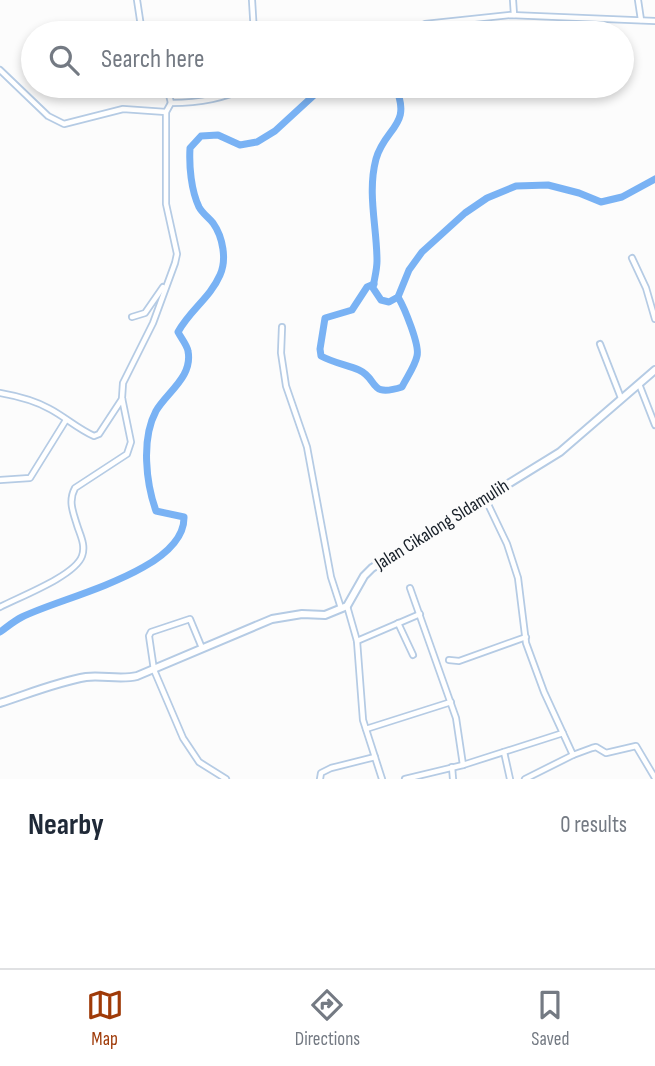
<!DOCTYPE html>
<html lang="en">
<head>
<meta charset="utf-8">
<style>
  :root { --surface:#fff; --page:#f6f6f7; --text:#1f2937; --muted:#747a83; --line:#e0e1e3; --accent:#9f3a08 }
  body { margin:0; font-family:"Sofia Sans Condensed",sans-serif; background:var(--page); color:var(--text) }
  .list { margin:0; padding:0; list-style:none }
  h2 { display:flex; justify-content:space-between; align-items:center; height:91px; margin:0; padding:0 28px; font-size:30px }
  h2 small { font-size:23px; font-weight:400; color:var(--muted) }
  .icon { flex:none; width:38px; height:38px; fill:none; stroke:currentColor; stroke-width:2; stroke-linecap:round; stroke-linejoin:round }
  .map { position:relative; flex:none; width:655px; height:779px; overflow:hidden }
  .search { position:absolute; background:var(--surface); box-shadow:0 4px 10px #0003; left:21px; right:21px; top:21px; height:77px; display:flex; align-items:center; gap:18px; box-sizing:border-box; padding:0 24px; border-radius:38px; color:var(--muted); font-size:26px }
  .sheet { height:189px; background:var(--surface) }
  nav { display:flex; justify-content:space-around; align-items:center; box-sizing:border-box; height:98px; border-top:2px solid var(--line); background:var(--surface); font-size:19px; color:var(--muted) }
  nav a { display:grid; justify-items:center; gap:4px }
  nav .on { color:var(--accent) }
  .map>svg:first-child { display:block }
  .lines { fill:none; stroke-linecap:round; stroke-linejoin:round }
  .river { stroke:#79b2f4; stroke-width:7 }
  .minor-casing { stroke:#b5cbe4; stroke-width:8 }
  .tertiary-casing { stroke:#b5cbe4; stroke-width:10 }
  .minor { stroke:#fff; stroke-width:4.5 }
  .tertiary { stroke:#fff; stroke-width:6 }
  .labels { text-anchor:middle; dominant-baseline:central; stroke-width:7; stroke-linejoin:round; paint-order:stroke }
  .street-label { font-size:19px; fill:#171f28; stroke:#fcfcfc }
</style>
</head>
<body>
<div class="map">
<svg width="655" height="779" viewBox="0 0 655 779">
  <rect width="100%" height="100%" fill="#fcfcfc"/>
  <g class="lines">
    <!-- river -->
    <g class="river">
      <path d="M395 86C413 126 385 127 376 159 367 193 377 227 377 261 377 270 374 280 373 288L381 300 389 302 398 297 409 270 422 252 465 213 487 198 516 186 548 185 579 193 601 202 622 197 655 179"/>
      <path d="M374 284 367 287 352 310 325 318 320 349 321 356C334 363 347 365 359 370 379 379 368 398 402 387 407 377 415 366 417 356 420 345 404 307 398 297"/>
      <path d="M0 632C7 627 14 621 22 617 61 597 185 571 184 517L156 511C146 483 141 439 156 411 167 392 193 377 188 351 187 345 181 338 178 332 190 310 210 298 220 275 227 260 223 237 213 223 209 218 202 213 199 207 191 190 189 166 190 148L201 136 218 135 240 145 257 142 275 131 324 86"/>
    </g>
    <!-- minor casing -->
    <g class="minor-casing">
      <g id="minor">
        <path d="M137 0 142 33"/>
        <path d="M252 0 254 33"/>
        <path d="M513 0 514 15"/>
        <path d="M638 0 641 20"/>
        <path d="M382 33 409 32 425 24 510 15 655 21"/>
        <path d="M0 70 48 116 64 124 123 109 166 112"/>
        <path d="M167 86 171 103"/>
        <path d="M632 258 646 288 655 319"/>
        <path d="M132 317 145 313 163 287"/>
        <path d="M282 327 281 353 286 386 307 447 331 577 341 608"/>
        <path d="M600 344 621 398"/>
        <path d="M639 384 655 425"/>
        <path d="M0 393C17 396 34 400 50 409 65 417 78 429 94 436L99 434 122 399"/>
        <path d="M0 480 30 478 66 420"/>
        <path d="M485 498 507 544 518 578 526 643 544 692 573 755 592 748 596 747 606 753 636 746 655 778"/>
        <path d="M410 588 456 718 463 765"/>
        <path d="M347 606 357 641 363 720 382 779"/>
        <path d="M0 607C19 597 75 576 82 556 86 545 80 535 77 525 73 512 68 501 75 488L127 454 131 442 122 398 123 383 153 323 175 263 177 254 166 204V112L171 103C201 103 224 98 251 86"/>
        <path d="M398 623 413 655"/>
        <path d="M357 641 420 614"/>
        <path d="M202 648 190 619 151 632 149 636 154 670 183 738 199 762 226 779"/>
        <path d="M449 660 459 661 526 637"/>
        <path d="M366 729 451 702"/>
        <path d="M504 752 510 779"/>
        <path d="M452 767 453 779"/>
        <path d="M320 779 321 773 331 768 375 757"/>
        <path d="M405 779 463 765 563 733"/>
        <path d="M525 779 573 755"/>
      </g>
    </g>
    <!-- tertiary casing -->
    <g class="tertiary-casing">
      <path id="tertiary" d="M0 703C28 694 57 682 86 677 103 675 121 680 137 676L272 619 302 614 325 615 347 606 364 576 372 568 560 452 655 370"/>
    </g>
    <!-- minor -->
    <use href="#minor" class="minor"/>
    <!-- tertiary -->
    <use href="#tertiary" class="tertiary"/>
  </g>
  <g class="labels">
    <!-- street labels -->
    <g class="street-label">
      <text transform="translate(442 525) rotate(-32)">Jalan Cikalong SIdamulih</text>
    </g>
  </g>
</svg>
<div class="search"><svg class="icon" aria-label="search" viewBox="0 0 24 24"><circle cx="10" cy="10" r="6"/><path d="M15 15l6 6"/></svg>Search here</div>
</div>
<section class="sheet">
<h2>Nearby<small>0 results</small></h2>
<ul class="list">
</ul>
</section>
<nav>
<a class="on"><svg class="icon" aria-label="map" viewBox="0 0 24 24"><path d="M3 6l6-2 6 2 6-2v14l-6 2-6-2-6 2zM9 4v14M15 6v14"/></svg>Map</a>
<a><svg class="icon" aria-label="directions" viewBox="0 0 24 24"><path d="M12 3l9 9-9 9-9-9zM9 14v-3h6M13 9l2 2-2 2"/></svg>Directions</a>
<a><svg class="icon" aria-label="saved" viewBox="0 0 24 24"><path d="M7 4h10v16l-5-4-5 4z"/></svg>Saved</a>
</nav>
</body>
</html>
